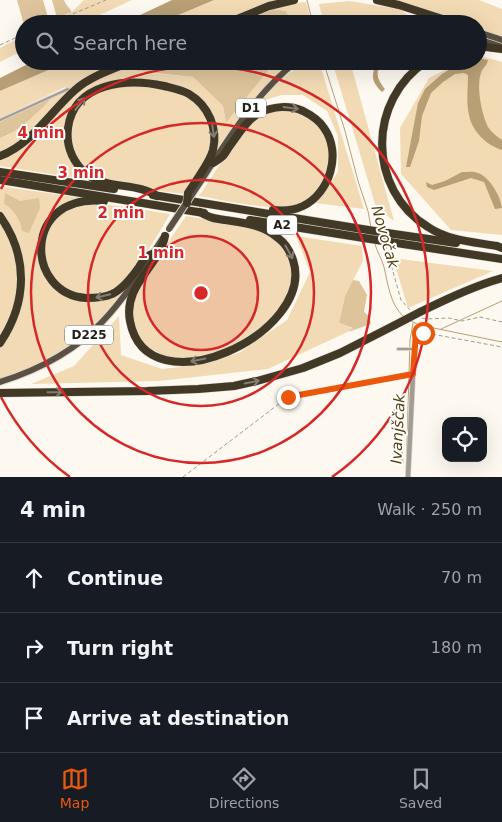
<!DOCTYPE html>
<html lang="en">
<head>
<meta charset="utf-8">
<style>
  :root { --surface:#171b24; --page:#242831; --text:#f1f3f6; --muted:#9ea1a6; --line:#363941; --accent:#ea580c }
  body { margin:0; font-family:"DejaVu Sans",sans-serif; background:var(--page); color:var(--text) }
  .controls { position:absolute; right:15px; bottom:15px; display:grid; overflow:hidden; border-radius:10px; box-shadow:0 5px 20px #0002 }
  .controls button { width:45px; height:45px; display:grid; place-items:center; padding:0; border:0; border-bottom:1px solid var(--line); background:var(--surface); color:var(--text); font:25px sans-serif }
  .stop { position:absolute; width:15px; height:15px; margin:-11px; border:4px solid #ea580c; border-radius:50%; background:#fff }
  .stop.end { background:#ea580c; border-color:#fff; box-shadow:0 1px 5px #0008 }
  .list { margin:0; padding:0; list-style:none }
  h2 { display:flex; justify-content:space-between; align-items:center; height:65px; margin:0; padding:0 20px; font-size:21px }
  h2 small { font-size:16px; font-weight:400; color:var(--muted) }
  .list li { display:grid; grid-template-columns:32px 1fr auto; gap:15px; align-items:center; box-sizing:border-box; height:70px; padding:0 20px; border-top:1px solid var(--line) }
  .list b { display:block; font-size:19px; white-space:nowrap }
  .list em { font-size:16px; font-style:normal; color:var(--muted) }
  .icon { flex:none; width:28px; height:28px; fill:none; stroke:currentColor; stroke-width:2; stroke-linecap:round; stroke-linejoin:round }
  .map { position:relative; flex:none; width:502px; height:477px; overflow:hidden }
  .search { position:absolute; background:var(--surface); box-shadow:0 5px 20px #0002; left:15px; right:15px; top:15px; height:55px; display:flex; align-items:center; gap:12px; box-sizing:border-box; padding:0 18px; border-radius:28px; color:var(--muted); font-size:19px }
  .sheet { height:275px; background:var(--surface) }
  nav { display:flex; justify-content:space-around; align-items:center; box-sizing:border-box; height:70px; border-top:1px solid var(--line); background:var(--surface); font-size:14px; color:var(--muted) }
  nav a { display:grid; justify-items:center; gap:2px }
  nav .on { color:var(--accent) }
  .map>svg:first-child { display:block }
  .green { fill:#f2dab4 }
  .forest { fill:#dec49b }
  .water { fill:#b89f76 }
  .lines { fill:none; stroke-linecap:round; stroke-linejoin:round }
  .stream { stroke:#b89f76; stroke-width:1 }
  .building { fill:#e1d4bf; stroke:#beb19d }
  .service-casing { stroke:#dbd6cd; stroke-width:4 }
  .minor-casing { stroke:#dbd6cd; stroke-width:6 }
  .primary-casing { stroke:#dbd6cd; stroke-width:8 }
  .motorway-casing { stroke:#dbd6cd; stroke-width:9 }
  .path { stroke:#a19c93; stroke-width:1; stroke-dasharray:4 2.5; stroke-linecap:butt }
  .service { stroke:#a29c94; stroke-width:2 }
  .minor { stroke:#a29c94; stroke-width:4.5 }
  .primary { stroke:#5b5142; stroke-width:6 }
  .motorway { stroke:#423826; stroke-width:8 }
  .primary-bridge-casing { stroke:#dbd6cd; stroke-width:8; stroke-linecap:butt }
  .motorway-bridge-casing { stroke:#dbd6cd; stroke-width:9; stroke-linecap:butt }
  .primary-bridge { stroke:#5b5142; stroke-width:6 }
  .motorway-bridge { stroke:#423826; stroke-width:8 }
  .oneway { stroke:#847e72 }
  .route { stroke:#ea580c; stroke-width:6 }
  .ring { fill:none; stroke:#d62828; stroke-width:2.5 }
  .labels { text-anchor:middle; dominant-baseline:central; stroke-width:4; stroke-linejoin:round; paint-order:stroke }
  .shield { fill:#fff; stroke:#66635d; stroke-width:1 }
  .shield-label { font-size:12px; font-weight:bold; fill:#252018 }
  .water-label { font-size:15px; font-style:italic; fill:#5a400d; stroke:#fff }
  .centre { fill:#d62828; stroke:#fff; stroke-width:2.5 }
  .ring-label { font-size:15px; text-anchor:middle; font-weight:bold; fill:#d62828; stroke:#fff; stroke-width:4; stroke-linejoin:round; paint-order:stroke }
</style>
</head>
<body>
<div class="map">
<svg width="502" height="477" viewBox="0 0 502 477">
  <rect width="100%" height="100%" fill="#fef9f0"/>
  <!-- green -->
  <g class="green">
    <path d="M84 0H132L80 24H45L72 12Z"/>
    <path d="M214 0H279L247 11 216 24H157Z"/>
    <path d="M390 0H479L502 9V37L478 29V24H464Z"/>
    <path d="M349 1 399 9 416 21 378 19 342 24H324L319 4Z"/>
    <path d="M306 2 312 24H292L286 11 274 9 297 3Z"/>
    <path d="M24 35V50L0 62V48Z"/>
    <path d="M478 55 502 62V235L451 230 401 174 400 128 429 78 463 61H478Z"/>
    <path d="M69 61H125L108 68 39 123 22 140 0 153V138L7 136 33 116 53 97 65 91V87L61 89 0 118V91Z"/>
    <path d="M141 61H162L139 72 193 77 223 106 226 123 271 67 279 61H291C278 72 266 84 255 97 241 115 230 134 216 151L217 135 191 93 111 82 96 86 85 92 74 104 65 140 88 180 0 166V159L88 84Z"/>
    <path d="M305 61H319L364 209 315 203 338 172V136L327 111 303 95H282L258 102 270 89Z"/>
    <path d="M332 61H350L394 221 376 207Z"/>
    <path d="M134 86C164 89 198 91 209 124 213 135 211 147 207 158 202 171 192 183 183 194 157 190 108 186 87 170 74 160 67 138 72 122 75 112 82 103 90 97 102 88 119 87 134 86Z"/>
    <path d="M278 110C289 111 298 111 308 117 336 134 334 176 311 197 307 200 303 203 298 205 276 213 224 200 199 196L226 155 250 124 258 118 268 113Z"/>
    <path d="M0 186 82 198C38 208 22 260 58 290 66 296 76 301 86 301 96 301 110 295 120 292L121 293C112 305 102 318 91 329 66 352 33 371 0 379V347L6 339 24 286V268L22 255 17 238 8 221 0 211Z"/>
    <path d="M94 203 119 206 170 214C158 235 145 256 130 275 126 278 123 283 119 286 81 314 30 275 48 231 52 222 59 213 68 209 76 205 86 205 94 203Z"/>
    <path d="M186 216 253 227C272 235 289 248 291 270 295 310 244 344 210 354 205 356 200 358 195 358 191 359 185 358 180 358 177 358 172 359 169 358 164 357 159 353 155 351 147 347 141 342 138 333 133 319 130 306 136 292 140 282 148 273 154 263 165 247 175 232 186 216Z"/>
    <path d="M0 220 10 237 18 265 16 303 0 339Z"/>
    <path d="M296 236 362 246 363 261 345 296 339 323 354 329 268 369 159 381 31 384 74 366 119 316 121 355 162 369 199 365 239 353 287 320 310 272Z"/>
    <path d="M393 258 493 271 408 308Z"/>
  </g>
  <!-- forest -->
  <g class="forest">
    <path d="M17 0H43L49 21 44 24H24V25Z"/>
    <path d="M52 0H64L66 4 72 12 57 18Z"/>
    <path d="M274 9 286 11 292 24H243L248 18Z"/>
    <path d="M162 61H279L271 67 226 123 223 106 193 77 137 71Z"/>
    <path d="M53 97C40 110 18 133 0 138V120Z"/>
    <path d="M5 193 20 201 39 198 40 208 29 233 22 231C21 220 13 208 4 204Z"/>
    <path d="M353 280 359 281 367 295 364 312 369 316 371 324 351 331H349L353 328 339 323 345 296Z"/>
  </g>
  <!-- water -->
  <g class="water">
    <path d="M172 0H214L157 24H121Z"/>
    <path d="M478 58 488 60C487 66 482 68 481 73 476 87 482 115 488 127 491 132 498 137 502 140V150C486 145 472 131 469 115 466 102 468 88 468 75L464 73 455 74 443 82 431 93 422 116 419 141 410 167H406L418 103 425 89 442 74 452 68 465 65 470 66 473 61H478Z"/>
    <path d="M34 61H69L0 91V78Z"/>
    <path d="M377 61H384C374 71 377 79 385 89L382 92C371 81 371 76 377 61Z"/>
    <path d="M462 172C467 172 473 171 478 173 489 176 501 197 502 208L495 209 484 182 471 178 434 190 427 187 426 182 432 185 445 181Z"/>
  </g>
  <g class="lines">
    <!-- stream -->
    <g class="stream">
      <path d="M307 0 313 24"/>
      <path d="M325 61 326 70 345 131 358 181 368 211 371 228"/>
      <path d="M375 244C377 252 382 259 384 267 388 284 390 304 403 316"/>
      <path d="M411 321 419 325 502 342"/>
      <path d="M441 329 502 301"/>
      <path d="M406 477 410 340 413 323"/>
    </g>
  </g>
  <!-- building -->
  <path class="building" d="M398 450H402L403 463H394V452H398Z"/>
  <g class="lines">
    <!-- service casing -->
    <g class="service-casing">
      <g id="service">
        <path d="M0 120 68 89"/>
        <path d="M398 349H414"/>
        <path d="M413 374 416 332 423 333"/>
      </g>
    </g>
    <!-- minor casing -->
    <g class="minor-casing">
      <path id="minor" d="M408 477 413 374"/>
    </g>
    <!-- primary casing -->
    <g class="primary-casing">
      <g id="primary">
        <path d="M411 24H433"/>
        <path d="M478 32 502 40"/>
        <path d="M478 39 502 47"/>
        <path d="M201 181C229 138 256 93 297 61"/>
        <path d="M0 382C38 370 74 352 102 322 126 297 144 267 163 238"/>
      </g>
    </g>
    <!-- motorway casing -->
    <g class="motorway-casing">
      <g id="motorway">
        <path d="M377 0 399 5 458 24"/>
        <path d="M225 24 269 6 294 0"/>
        <path d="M478 46 502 49"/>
        <path d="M427 61C367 100 367 189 428 227 449 241 474 242 497 246L502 248"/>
        <path d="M0 156C32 144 50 112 75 90 91 76 113 69 133 61"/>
        <path d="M213 163C216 161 220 159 223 156 225 154 227 150 229 147 238 135 246 121 259 113 273 106 290 105 303 111 311 115 319 120 324 128 342 153 330 193 303 206 293 211 283 211 273 210"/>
        <path d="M0 172 114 189"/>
        <path d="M0 180 204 213"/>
        <path d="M153 195 362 229"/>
        <path d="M157 196C136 181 102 191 82 170 71 158 66 144 68 128 74 82 128 78 164 86 172 88 182 90 189 94 209 106 218 129 213 150 210 161 202 171 196 181"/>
        <path d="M104 201C22 193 25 294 86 298 94 298 104 298 112 294 123 289 132 277 139 267 141 264 143 260 145 258 147 256 150 255 152 254"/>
        <path d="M0 216C29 257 27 303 0 343"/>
        <path d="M250 220 364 238"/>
        <path d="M387 233 456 243"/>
        <path d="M165 236C159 267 123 285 130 321 147 412 317 333 293 260 290 251 285 243 278 238 264 225 244 223 225 220 220 219 215 219 210 217 207 216 203 214 200 212"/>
        <path d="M390 242 502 259"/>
        <path d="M420 312C446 299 473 286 502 278"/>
        <path d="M0 393 147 391 198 389 234 386 257 381 303 368 340 353 395 325"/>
      </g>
    </g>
    <!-- path -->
    <g class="path">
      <path d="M49 24 106 0"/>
      <path d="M0 45 24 34"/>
      <path d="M381 221 382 226"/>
      <path d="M386 247 401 300 410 310"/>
      <path d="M422 318 426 319 449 318 462 321 480 317 502 322"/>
      <path d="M426 333 502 347"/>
      <path d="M183 477 288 397 408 375"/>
    </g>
    <!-- service -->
    <use href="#service" class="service"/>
    <!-- minor -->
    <use href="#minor" class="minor"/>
    <!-- primary -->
    <use href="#primary" class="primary"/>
    <!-- motorway -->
    <use href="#motorway" class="motorway"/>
    <!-- primary-bridge casing -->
    <g class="primary-bridge-casing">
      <path id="primary-bridge" d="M169 229 201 181"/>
    </g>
    <!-- motorway-bridge casing -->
    <g class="motorway-bridge-casing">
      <g id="motorway-bridge">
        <path d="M187 203 188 193 196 181"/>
        <path d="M362 229 387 233"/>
        <path d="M364 238 390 242"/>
        <path d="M395 325 420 312"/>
      </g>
    </g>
    <!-- primary-bridge -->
    <use href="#primary-bridge" class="primary-bridge"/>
    <!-- motorway-bridge -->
    <use href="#motorway-bridge" class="motorway-bridge"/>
  </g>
  <!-- one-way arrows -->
  <defs><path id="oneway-shaft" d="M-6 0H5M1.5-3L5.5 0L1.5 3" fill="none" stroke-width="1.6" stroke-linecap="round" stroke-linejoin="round" transform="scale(1.25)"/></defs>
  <g class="oneway">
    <use href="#oneway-shaft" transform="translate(80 104) rotate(-52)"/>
    <use href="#oneway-shaft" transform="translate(291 108) rotate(8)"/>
    <use href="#oneway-shaft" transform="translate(213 130) rotate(82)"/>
    <use href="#oneway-shaft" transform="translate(289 252) rotate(61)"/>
    <use href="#oneway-shaft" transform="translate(103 296) rotate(166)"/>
    <use href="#oneway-shaft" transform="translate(198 360) rotate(169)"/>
    <use href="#oneway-shaft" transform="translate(252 382) rotate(-12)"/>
    <use href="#oneway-shaft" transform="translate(55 392) rotate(-1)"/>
  </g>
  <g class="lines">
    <!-- route -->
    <path class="route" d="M288 397 413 374 416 332 423 333"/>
  </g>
  <!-- distance rings -->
  <circle cx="201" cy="293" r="57" fill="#d62828" fill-opacity=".12"/>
  <g class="ring">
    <circle cx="201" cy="293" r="57"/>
    <circle cx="201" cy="293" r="113"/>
    <circle cx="201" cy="293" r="170"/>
    <path d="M70 477A226 226 0 0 1 1 397M1 189A226 226 0 1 1 332 477"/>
  </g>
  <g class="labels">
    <!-- shield labels -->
    <g class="shield">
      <rect x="236" y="98.5" width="30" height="19" rx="4"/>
      <rect x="267" y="215.5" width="30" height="19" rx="4"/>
      <rect x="65" y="325.5" width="48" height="19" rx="4"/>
    </g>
    <g class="shield-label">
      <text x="251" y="108">D1</text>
      <text x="282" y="225">A2</text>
      <text x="89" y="335">D225</text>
    </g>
    <!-- water labels -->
    <g class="water-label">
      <text transform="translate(385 237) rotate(74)">Novočak</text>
      <text transform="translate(398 429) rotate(-87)">Ivanjščak</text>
    </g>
  </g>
  <circle cx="201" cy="293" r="8" class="centre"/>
  <g class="ring-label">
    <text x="41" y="138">4 min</text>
    <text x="81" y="178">3 min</text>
    <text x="121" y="218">2 min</text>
    <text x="161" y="258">1 min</text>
  </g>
</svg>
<div class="controls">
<button><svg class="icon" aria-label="locate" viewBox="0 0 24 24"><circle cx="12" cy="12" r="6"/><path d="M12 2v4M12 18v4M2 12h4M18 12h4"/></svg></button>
</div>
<div class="stop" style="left:423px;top:333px"></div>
<div class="stop end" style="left:288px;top:397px"></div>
<div class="search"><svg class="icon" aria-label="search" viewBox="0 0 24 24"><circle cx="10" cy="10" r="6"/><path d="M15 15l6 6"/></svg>Search here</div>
</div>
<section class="sheet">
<h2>4 min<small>Walk · 250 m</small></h2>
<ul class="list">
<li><svg class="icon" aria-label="ahead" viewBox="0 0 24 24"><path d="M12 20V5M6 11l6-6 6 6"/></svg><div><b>Continue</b></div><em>70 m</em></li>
<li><svg class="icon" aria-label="right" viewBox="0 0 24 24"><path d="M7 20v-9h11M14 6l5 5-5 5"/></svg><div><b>Turn right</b></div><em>180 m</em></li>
<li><svg class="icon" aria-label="arrive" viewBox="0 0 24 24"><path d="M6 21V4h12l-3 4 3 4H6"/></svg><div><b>Arrive at destination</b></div></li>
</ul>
</section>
<nav>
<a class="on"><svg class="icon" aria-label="map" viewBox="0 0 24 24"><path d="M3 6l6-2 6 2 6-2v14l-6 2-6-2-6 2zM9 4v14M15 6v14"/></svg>Map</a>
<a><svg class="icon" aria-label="directions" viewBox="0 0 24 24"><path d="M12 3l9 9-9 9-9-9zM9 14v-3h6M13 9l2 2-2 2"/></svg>Directions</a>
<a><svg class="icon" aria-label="saved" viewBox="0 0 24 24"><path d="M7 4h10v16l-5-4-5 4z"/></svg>Saved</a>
</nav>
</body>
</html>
